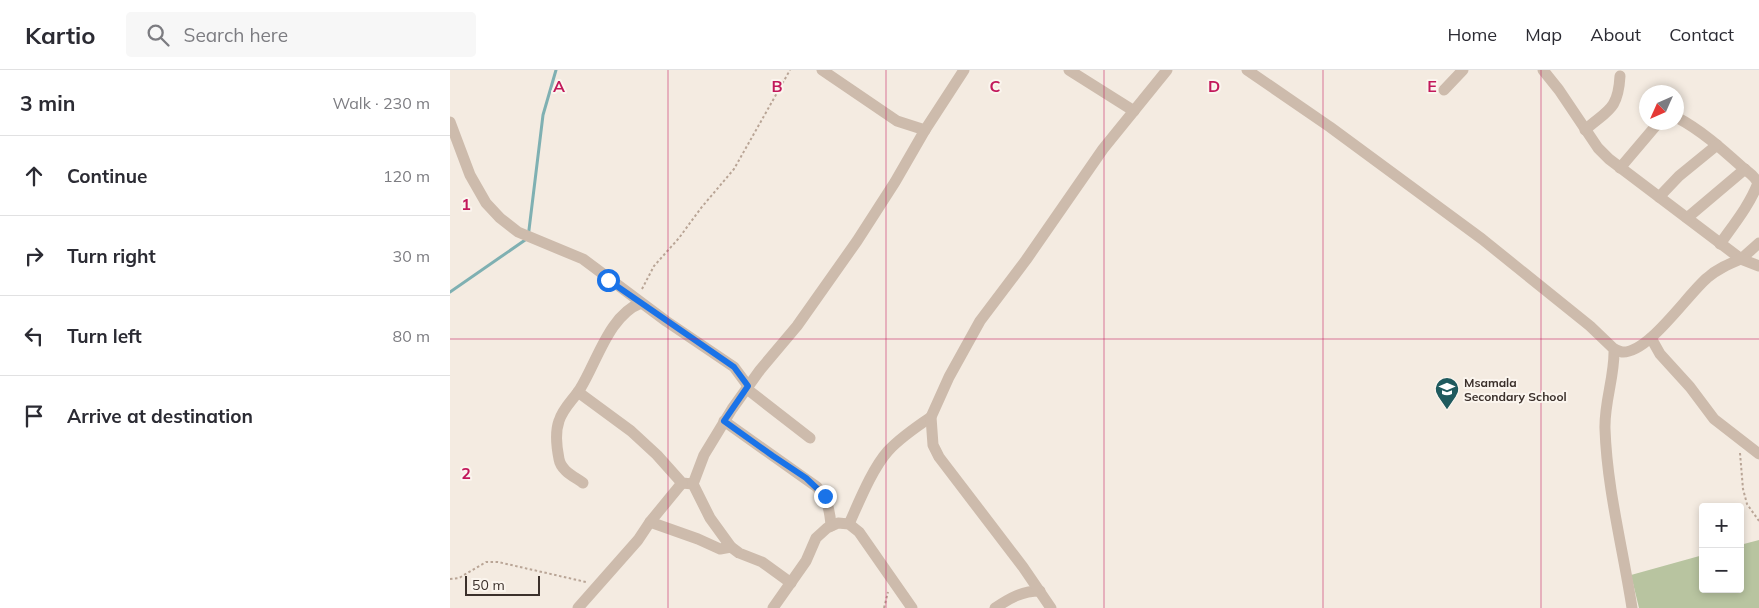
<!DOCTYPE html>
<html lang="en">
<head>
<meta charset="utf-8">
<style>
  :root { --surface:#fff; --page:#f7f7f7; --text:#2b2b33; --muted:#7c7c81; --line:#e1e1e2 }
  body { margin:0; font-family:Mulish,sans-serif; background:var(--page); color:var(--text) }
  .controls { position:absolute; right:15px; bottom:15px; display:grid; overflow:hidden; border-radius:5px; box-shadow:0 2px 8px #0003 }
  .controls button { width:45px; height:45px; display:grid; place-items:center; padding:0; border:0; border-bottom:1px solid var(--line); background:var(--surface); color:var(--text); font:25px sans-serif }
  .compass { position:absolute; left:1189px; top:15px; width:45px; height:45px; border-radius:50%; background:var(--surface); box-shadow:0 2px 8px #0003; rotate:225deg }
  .scale { position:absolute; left:15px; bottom:12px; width:75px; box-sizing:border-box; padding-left:5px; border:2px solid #3b302b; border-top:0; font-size:14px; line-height:18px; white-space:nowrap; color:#3b302b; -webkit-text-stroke:4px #fbf5ee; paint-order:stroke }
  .stop { position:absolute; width:15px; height:15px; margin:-11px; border:4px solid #1a73e8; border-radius:50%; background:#fff }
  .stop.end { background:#1a73e8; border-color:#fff; box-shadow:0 1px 5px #0008 }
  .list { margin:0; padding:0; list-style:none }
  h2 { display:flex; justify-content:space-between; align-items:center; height:65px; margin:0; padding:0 20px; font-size:21px }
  h2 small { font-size:16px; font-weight:400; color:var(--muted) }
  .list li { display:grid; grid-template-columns:32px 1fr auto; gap:15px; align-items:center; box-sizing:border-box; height:80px; padding:0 20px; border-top:1px solid var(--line) }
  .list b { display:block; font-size:19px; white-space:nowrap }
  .list em { font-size:16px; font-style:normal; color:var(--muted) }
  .icon { flex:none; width:28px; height:28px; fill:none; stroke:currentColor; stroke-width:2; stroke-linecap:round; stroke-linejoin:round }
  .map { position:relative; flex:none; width:1309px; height:538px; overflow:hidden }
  header { display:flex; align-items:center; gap:30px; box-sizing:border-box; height:70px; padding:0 25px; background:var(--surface); border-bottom:1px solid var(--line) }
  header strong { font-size:24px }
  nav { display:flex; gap:28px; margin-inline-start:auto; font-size:18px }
  .search { width:350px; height:45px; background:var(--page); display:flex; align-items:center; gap:12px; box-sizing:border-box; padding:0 18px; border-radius:5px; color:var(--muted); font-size:19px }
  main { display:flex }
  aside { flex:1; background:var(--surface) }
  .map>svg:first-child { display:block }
  .green { fill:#b8c4a0 }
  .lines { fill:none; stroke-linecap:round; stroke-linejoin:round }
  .stream { stroke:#7fb0b2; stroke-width:3 }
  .path { stroke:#b9a596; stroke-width:2; stroke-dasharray:2.5 2.5; stroke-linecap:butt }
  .minor { stroke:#cdbbac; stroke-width:11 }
  .route { stroke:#1a73e8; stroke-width:6 }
  .grid { fill:none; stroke:#c2185b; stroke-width:1; stroke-opacity:0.55 }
  .labels { text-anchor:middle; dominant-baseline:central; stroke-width:4; stroke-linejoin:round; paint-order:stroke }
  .poi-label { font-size:12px; font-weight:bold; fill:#3b302b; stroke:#fbf5ee; text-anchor:start }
  .grid-label { font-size:16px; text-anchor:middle; font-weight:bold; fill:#c2185b; stroke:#fbf5ee; stroke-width:4; stroke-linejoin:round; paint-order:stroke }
</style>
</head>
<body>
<header>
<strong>Kartio</strong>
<div class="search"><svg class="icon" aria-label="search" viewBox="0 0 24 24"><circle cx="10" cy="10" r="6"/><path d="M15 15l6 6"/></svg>Search here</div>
<nav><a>Home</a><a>Map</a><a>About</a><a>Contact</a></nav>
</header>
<main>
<aside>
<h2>3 min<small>Walk · 230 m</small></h2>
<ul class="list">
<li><svg class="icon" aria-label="ahead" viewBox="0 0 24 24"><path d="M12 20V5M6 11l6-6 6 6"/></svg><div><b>Continue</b></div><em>120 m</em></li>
<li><svg class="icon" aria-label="right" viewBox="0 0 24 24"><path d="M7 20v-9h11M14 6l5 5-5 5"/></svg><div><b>Turn right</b></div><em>30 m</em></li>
<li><svg class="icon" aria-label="left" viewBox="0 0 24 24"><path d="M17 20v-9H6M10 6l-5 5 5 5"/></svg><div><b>Turn left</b></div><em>80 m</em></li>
<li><svg class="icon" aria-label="arrive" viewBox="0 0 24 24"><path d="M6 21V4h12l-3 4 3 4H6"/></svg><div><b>Arrive at destination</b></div></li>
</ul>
</aside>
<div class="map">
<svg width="1309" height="538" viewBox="0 0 1309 538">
  <rect width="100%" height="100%" fill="#f4ebe1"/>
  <!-- green -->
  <path class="green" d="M1309 470V538H1189L1181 505 1253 485V519H1290V475Z"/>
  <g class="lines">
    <!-- stream -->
    <path class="stream" d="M0 222 78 168 93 45 106 0"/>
    <!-- path -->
    <g class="path">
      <path d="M192 219 204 196 229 168 251 138 284 99 340 0"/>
      <path d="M1290 383 1293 419 1297 434 1309 451"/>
      <path d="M0 509 9 508 36 492H48L136 512"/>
      <path d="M434 538 438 522"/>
    </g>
    <!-- minor -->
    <g class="minor">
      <path d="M372 0 447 51 475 60"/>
      <path d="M619 0 684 41"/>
      <path d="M797 0 880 57 1032 169 1140 256 1164 279C1165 306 1154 332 1155 359 1157 419 1173 479 1182 538"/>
      <path d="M1093 0 1109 20 1148 78 1159 89 1291 189 1309 173"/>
      <path d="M994 20 1013 0"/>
      <path d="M1226 47C1251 60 1272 79 1292 97 1299 103 1304 105 1308 113 1299 136 1284 154 1270 174"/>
      <path d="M0 52 20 105 36 133 50 148 68 162 133 189 216 251 284 297 298 316"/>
      <path d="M1135 60C1157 40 1168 41 1170 6"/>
      <path d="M1170 98 1209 52"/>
      <path d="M1209 127 1229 106 1267 75"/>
      <path d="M1237 148 1295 99"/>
      <path d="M1201 268 1210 284 1240 317 1264 349 1309 384"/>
      <path d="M1164 279C1167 280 1169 281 1172 282 1198 284 1237 225 1257 208 1267 199 1279 194 1291 189L1309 196"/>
      <path d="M297 319 360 368"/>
      <path d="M128 322 181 361 207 385 232 413 243 414 260 448 281 477 289 483 312 492 341 513"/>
      <path d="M274 351 367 417C377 429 380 440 381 456"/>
      <path d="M133 413C125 407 111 401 109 389 107 379 105 362 109 351 113 338 123 330 130 319 147 292 159 245 191 233"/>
      <path d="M243 414 254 385 282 339 310 300 347 256 407 171 445 112 475 60 514 0"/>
      <path d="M200 452 248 469 270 479 281 477"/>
      <path d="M399 454C409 432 422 399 438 381 450 368 466 357 481 347"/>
      <path d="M128 538 188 470 200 452 232 413"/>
      <path d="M323 538 356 491 366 468 377 458 388 453 399 454 409 462 462 538"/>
      <path d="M545 538C560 528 572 521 590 521"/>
      <path d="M601 538 573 497 489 387 483 375 481 347 499 307 530 251 576 190 653 79 717 0"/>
    </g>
  </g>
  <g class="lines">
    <!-- route -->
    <path class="route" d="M158 210 284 297 298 316 274 351 323 386 356 408 375 426"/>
  </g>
  <!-- grid -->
  <path class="grid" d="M218 0V538M436 0V538M654 0V538M873 0V538M1091 0V538M0 269H1309"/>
  <!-- icons -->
  <defs>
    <g id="school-pin" transform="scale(1.25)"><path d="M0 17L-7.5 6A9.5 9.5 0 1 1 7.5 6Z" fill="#1f5a5e" stroke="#fbf5ee"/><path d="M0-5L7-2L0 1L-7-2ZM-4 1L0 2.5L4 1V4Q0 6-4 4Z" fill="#fff"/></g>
  </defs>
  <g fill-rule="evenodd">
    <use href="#school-pin" x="997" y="319"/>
  </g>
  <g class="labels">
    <!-- poi labels -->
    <g class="poi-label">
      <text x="1014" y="312">Msamala<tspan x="1014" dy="14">Secondary School</tspan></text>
    </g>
  </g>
  <g class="grid-label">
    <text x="109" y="22">A</text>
    <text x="327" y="22">B</text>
    <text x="545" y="22">C</text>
    <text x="764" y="22">D</text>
    <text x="982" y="22">E</text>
    <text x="16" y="140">1</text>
    <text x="16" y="409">2</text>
  </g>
</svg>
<div class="controls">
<button>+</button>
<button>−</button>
</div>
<svg class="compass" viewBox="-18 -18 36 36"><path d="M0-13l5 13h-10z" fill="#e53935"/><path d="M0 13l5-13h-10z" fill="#7c7c81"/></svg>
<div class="scale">50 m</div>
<div class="stop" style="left:158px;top:210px"></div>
<div class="stop end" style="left:375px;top:426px"></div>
</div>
</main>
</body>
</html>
